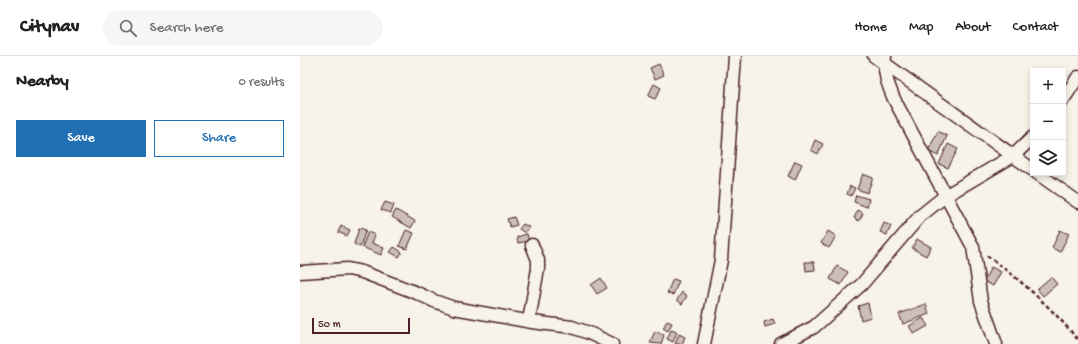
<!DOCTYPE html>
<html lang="en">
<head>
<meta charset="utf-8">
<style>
  :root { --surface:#fff; --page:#f6f6f6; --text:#202124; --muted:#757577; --line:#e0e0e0; --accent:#1f6fb2 }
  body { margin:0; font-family:"Gochi Hand",sans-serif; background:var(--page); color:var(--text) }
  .controls { position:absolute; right:12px; top:12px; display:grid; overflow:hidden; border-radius:0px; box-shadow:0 2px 6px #0003 }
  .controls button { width:36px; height:36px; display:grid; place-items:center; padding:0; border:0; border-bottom:1px solid var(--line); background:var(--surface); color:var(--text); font:20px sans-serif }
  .scale { position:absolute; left:12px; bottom:10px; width:98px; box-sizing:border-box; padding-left:4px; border:2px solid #4a1f2b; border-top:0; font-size:11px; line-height:14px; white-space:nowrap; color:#4a1f2b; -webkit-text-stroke:3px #f7f3e8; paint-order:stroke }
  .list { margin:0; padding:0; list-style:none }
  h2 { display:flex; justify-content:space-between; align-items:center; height:52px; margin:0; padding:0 16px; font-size:17px }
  h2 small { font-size:13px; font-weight:400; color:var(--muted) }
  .actions { display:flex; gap:8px; padding:12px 16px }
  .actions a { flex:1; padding:9px 0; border:1px solid var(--accent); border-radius:0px; text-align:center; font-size:14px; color:var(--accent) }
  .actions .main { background:var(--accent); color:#fff }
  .icon { flex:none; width:22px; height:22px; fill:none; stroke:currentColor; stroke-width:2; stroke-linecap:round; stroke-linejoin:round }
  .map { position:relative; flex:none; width:778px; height:288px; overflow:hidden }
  header { display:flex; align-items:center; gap:24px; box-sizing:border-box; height:56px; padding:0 20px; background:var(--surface); border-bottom:1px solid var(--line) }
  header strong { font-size:19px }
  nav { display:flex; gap:22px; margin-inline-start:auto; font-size:14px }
  .search { width:280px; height:36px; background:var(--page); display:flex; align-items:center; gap:10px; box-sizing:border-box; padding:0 14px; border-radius:22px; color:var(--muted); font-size:15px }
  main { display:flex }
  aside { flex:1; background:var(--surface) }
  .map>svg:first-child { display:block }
  .building { fill:#ccbfb9; stroke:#4a1f2b }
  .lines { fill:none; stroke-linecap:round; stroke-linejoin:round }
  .minor-casing { stroke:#4a1f2b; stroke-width:15 }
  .path { stroke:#4a1f2b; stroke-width:2.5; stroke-dasharray:4 3; stroke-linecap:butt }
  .minor { stroke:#f7f3e8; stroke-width:12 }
</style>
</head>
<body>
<header>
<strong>Citynav</strong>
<div class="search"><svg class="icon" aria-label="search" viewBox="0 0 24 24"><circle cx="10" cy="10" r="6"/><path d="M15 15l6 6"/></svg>Search here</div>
<nav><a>Home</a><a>Map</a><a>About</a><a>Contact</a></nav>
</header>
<main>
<aside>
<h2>Nearby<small>0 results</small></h2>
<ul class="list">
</ul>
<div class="actions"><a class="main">Save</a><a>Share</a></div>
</aside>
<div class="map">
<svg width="778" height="288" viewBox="0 0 778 288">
  <rect width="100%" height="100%" fill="#f7f3e8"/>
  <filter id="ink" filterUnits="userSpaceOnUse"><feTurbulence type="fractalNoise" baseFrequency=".025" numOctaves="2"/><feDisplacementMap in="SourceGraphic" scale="8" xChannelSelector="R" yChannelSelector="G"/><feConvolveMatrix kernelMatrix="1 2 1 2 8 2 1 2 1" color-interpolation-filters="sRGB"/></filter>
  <g filter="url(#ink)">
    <!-- building -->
    <g class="building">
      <path d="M359 8 364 19 355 23 350 12Z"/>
      <path d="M354 28 361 32 355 43 348 40Z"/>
      <path d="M638 75 647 80 638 100 628 95Z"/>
      <path d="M515 84 523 88 518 98 511 94Z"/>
      <path d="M648 88 658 93 648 112 639 108Z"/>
      <path d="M495 105 502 108 495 124 488 120Z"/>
      <path d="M563 118 573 122 567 137 557 133Z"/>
      <path d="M550 130 555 132 551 140 547 138Z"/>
      <path d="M556 139 569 143 567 151 554 146Z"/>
      <path d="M85 146 94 149 91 157 81 154Z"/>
      <path d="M96 154 115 165 111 172 92 161Z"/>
      <path d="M558 154 563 157 559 165 554 162Z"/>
      <path d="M214 161 217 169 210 171 207 163Z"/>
      <path d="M584 167 591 170 587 179 580 176Z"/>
      <path d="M223 168 229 171 225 177 219 173Z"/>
      <path d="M41 170 50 174 47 180 38 176Z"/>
      <path d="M59 172 66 174 60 191 54 188Z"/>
      <path d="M106 174 114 177 107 193 99 190Z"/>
      <path d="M760 174 769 178 760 196 752 192Z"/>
      <path d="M528 175 536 180 529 192 521 187Z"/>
      <path d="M68 176 75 179 72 187 84 192 81 199 62 191Z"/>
      <path d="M227 178 229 185 218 187 217 181Z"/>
      <path d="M617 183 631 191 626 200 612 192Z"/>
      <path d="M94 191 102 196 99 201 90 196Z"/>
      <path d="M505 206H514L515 214 506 215Z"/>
      <path d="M537 210 548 216 541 229 530 223Z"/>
      <path d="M691 211 701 216 693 230 684 225Z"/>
      <path d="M751 221 757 228 743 240 737 233Z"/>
      <path d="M301 222 307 232 297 238 291 229Z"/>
      <path d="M373 223 379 225 373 239 367 237Z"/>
      <path d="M382 236 387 240 382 248 377 244Z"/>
      <path d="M568 247 571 261 561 264 558 250Z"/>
      <path d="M626 248 629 258 603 268 599 258Z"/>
      <path d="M623 262 628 270 614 278 609 270Z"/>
      <path d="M473 263 475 268 465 271 464 266Z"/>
      <path d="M367 265 372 267 368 275 363 272Z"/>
      <path d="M371 274 377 276 373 286 367 283Z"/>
      <path d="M355 275 364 279 361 288 350 287Z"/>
      <path d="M379 278 385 281 382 288H375Z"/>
    </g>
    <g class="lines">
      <!-- minor casing -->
      <g class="minor-casing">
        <g id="minor">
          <path d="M574 0 733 114"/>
          <path d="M585 0C583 16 588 29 594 43L673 191 681 245 696 288"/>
          <path d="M763 44 778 21"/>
          <path d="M737 117 778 146"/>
          <path d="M0 216 48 213 62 216 117 237 134 245 154 252 232 266 272 271 289 277 312 288"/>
          <path d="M229 265 238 212V204L232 189"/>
          <path d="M404 288 421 204 435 0"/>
          <path d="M481 288 514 271 562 228 620 160 645 140 713 100 733 81"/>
        </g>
      </g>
      <!-- path -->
      <path class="path" d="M687 200C719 222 753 253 778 284"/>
      <!-- minor -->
      <use href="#minor" class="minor"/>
    </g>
  </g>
</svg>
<div class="controls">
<button>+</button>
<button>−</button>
<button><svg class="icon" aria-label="layers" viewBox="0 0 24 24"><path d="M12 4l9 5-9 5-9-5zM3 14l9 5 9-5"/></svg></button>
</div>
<div class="scale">50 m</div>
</div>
</main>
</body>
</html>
